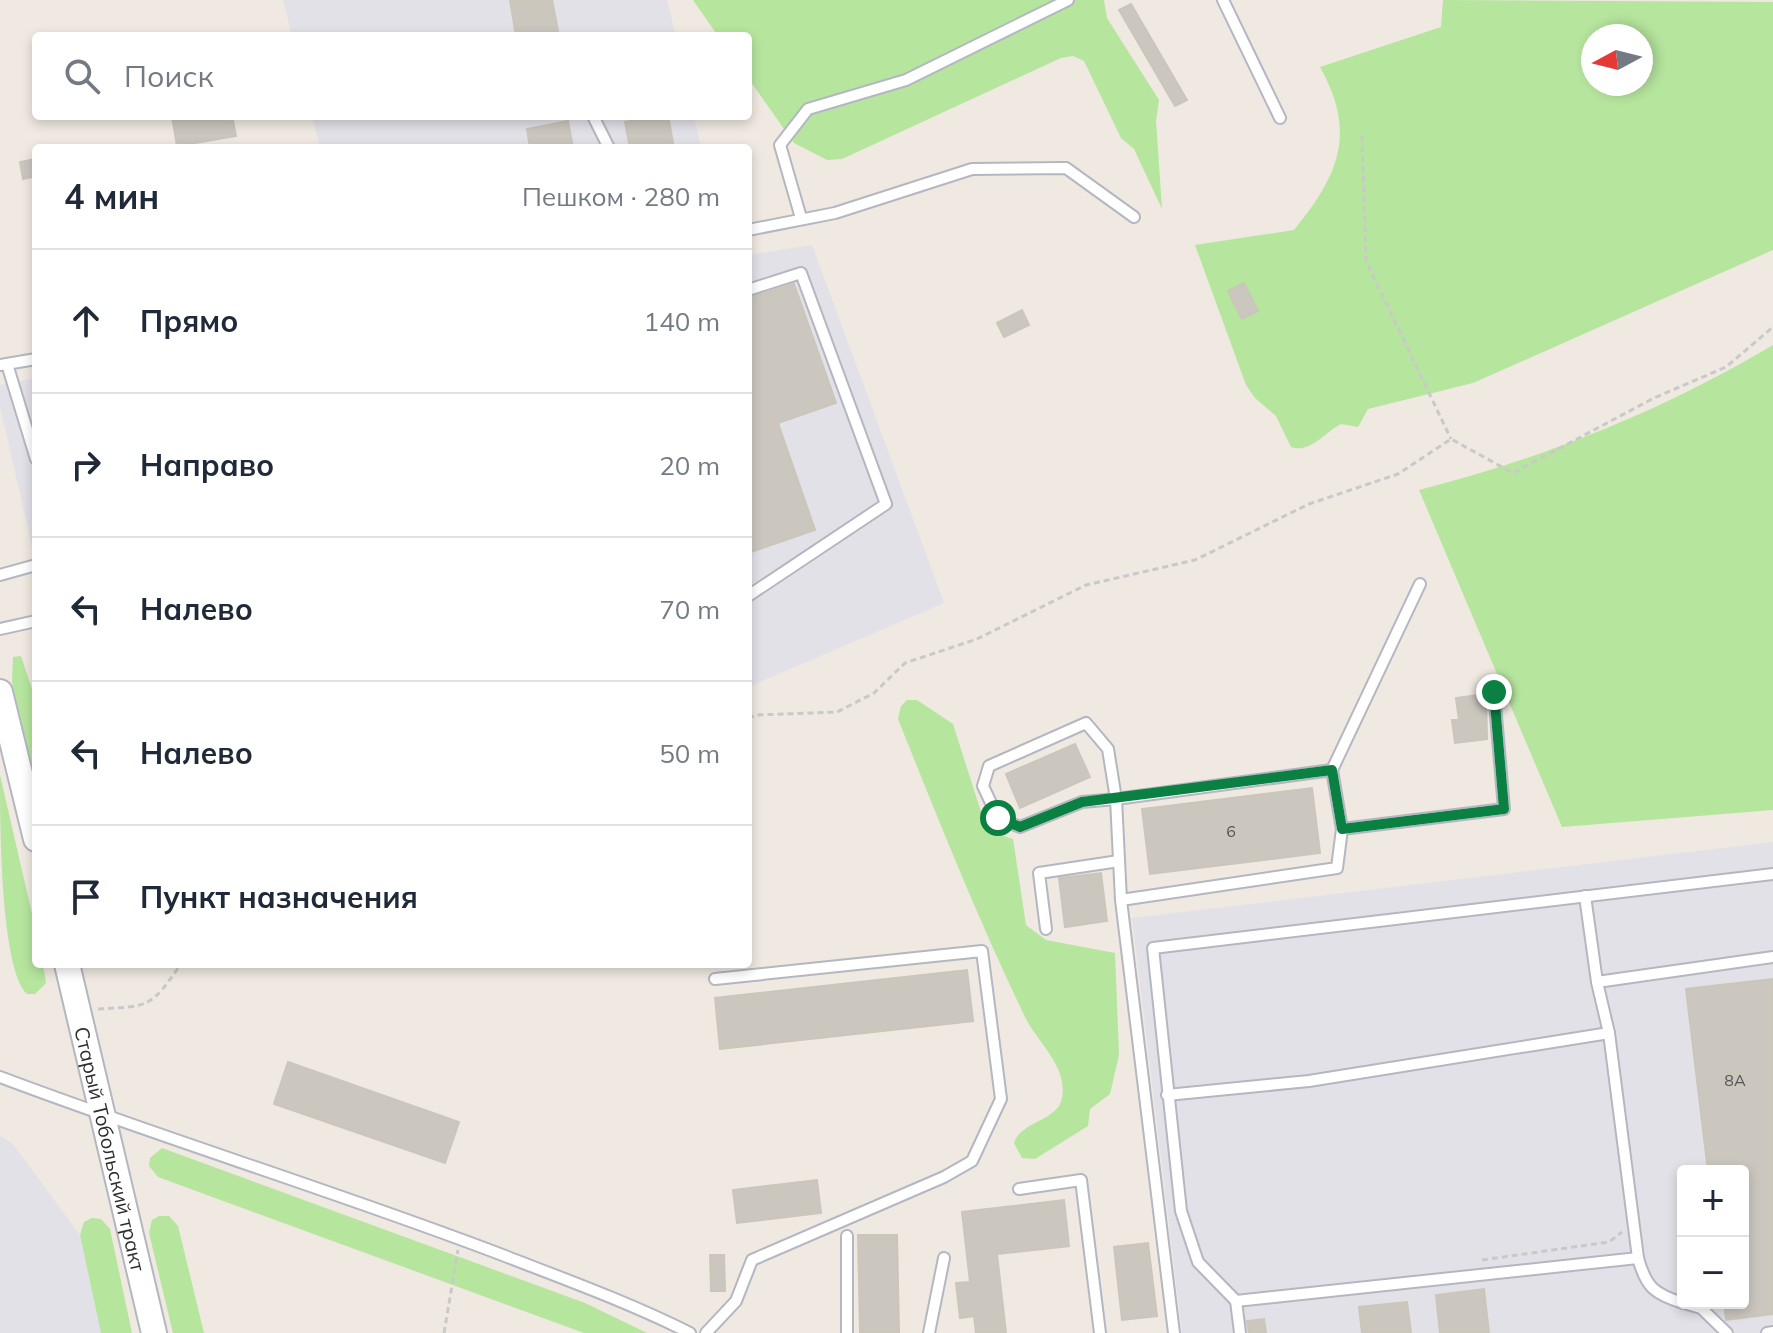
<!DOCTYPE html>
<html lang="ru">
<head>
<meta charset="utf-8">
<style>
  :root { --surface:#fff; --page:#f2f2f3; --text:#1f2937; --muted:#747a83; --line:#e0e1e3 }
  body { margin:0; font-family:Mulish,sans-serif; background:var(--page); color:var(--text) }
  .controls { position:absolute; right:24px; bottom:24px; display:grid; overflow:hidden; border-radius:8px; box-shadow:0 4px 12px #0003 }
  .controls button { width:72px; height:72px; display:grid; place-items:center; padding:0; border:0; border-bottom:2px solid var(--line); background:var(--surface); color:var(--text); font:40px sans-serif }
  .compass { position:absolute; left:1581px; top:24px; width:72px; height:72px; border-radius:50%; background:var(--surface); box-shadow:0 4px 12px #0003; rotate:263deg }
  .stop { position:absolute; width:24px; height:24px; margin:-18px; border:6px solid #0b8043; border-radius:50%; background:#fff }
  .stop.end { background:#0b8043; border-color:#fff; box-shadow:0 2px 8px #0008 }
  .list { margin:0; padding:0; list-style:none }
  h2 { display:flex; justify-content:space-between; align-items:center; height:104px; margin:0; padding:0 32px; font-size:34px }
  h2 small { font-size:26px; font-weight:400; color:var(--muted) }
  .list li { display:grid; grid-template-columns:52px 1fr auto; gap:24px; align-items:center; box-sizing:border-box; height:144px; padding:0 32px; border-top:2px solid var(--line) }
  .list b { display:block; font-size:30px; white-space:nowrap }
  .list em { font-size:26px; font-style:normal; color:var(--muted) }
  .icon { flex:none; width:44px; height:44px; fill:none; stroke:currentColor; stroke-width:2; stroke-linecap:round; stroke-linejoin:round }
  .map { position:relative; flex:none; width:1773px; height:1333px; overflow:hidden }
  .search { position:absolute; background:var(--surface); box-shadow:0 4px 12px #0003; left:32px; top:32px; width:720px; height:88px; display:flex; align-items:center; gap:20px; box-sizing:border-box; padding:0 28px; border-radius:8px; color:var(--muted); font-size:30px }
  .panel { position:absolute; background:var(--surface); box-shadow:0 4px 12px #0003; left:32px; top:144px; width:720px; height:824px; border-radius:8px }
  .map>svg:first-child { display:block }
  .industrial { fill:#e3e1e8; fill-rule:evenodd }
  .green { fill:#b6e59e; fill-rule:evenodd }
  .building { fill:#cbc7bf; stroke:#cbc5ba; stroke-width:2 }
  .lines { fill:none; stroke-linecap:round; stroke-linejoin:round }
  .service-casing { stroke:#b4b7c1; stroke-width:14 }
  .tertiary-casing { stroke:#b4b7c1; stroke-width:28 }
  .path { stroke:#c9c9c9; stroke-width:3; stroke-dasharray:6 4; stroke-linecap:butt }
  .service { stroke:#fff; stroke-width:10 }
  .tertiary { stroke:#fff; stroke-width:24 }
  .route { stroke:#0b8043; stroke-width:10 }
  .labels { text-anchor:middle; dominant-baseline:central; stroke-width:7; stroke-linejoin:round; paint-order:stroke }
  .number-label { font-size:16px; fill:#555452 }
  .street-label { font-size:20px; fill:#2e2e2e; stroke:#fff }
</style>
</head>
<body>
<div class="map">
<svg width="1773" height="1333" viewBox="0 0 1773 1333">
  <rect width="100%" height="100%" fill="#efe9e1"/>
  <!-- industrial -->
  <g class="industrial">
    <path d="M283 0H667L676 36H292Z"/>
    <path d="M312 116H694L701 148H320Z"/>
    <path d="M812 245 944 603 748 687V255Z"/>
    <path d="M36 378V564L0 407V385Z"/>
    <path d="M1773 842V1333H1182L1132 918ZM1683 1171H1743V1303H1683Z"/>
    <path d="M0 1136 12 1143 80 1235 101 1333H0Z"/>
  </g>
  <!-- green -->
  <g class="green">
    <path d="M693 0H1104L1107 18 1159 100 1156 121 1162 209 1134 149 1121 138 1084 61 1073 56 1061 58 842 159 827 160 794 143 748 78V36H718Z"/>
    <path d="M1443 0 1773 2V250L1473 383 1368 409 1358 427 1341 424C1325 432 1310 454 1291 447L1276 416 1255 398 1246 385 1195 245 1294 230C1339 175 1357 133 1320 67L1441 27ZM1593 36H1641V84H1593Z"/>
    <path d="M1773 345V810L1562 827 1419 490C1542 459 1664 410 1773 345Z"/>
    <path d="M21 656 36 701V783L12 682 13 657Z"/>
    <path d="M907 700H917L953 724 982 815 997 834 1013 839 1026 925 1046 940 1115 953 1119 1055 1110 1094 1090 1109 1088 1126 1035 1159 1022 1158 1014 1143C1021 1121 1058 1121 1062 1098 1068 1066 1037 1042 1025 1017 978 919 938 819 898 719L901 706Z"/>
    <path d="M0 775 36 931V964H43L46 983 35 994H27C0 969 0 818 0 775Z"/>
    <path d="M162 1148 585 1303 647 1333H584L158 1177 149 1166 150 1158Z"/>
    <path d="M159 1216H169L178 1226 204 1333H173L149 1233 152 1220Z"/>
    <path d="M92 1218 101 1219 110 1229 132 1333H101L80 1235 84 1222Z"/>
  </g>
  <!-- building -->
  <g class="building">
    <path d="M510 0H552L559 36H516Z"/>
    <path d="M1131 4 1187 100 1175 106 1119 10Z"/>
    <path d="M172 116H232L236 136 177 146Z"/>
    <path d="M655 116H668L674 148H630L625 122Z"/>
    <path d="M568 121 573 148H530L527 129Z"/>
    <path d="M36 159V176L23 179 20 162Z"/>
    <path d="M1244 283 1258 311 1242 319 1228 291Z"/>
    <path d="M794 284 836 403 778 423 815 530 748 553V298Z"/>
    <path d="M1022 310 1029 325 1004 337 997 323Z"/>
    <path d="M1486 694 1487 739 1455 743 1452 720H1459L1456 698Z"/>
    <path d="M1075 744 1090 777 1020 808 1006 774Z"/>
    <path d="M1312 788 1320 853 1150 874 1142 809Z"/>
    <path d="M1101 873 1107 921 1065 927 1059 878Z"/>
    <path d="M967 970 973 1021 720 1049 715 998Z"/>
    <path d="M1773 979V1314L1726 1320 1724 1303H1743V1171H1708L1686 989Z"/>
    <path d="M288 1062 459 1122 445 1163 274 1104Z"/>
    <path d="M817 1180 821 1213 737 1223 733 1190Z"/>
    <path d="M1064 1200 1069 1246 997 1254 1006 1333H976L974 1316 960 1318 956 1283 970 1282 962 1212Z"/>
    <path d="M858 1235H897L899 1333H860Z"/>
    <path d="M1148 1243 1157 1316 1122 1320 1114 1247Z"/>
    <path d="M710 1255H724L725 1291H711Z"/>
    <path d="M1484 1289 1489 1333H1440L1436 1295Z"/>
    <path d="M1407 1302 1411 1333H1362L1359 1307Z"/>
    <path d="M1264 1319 1266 1333H1249L1247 1321Z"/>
  </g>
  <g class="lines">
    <!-- service casing -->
    <g class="service-casing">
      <g id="service">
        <path d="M1223 0 1280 118"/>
        <path d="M593 116 609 148"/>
        <path d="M801 218 780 145 808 109 906 80 1068 0"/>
        <path d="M748 230 835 213 972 169 1066 168 1134 217"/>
        <path d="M748 290 801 273 886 504 748 596"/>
        <path d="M7 364 36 459"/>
        <path d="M0 365 36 359"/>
        <path d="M0 575 36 565"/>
        <path d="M0 629 36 621"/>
        <path d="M1332 770 1420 584"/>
        <path d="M1342 829 1504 809 1494 692"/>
        <path d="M1121 900 1116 799 1108 749 1086 723 989 766 983 786 998 818 1020 827 1082 802 1116 799 1332 770 1342 829 1337 868 1121 900 1174 1333"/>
        <path d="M1046 929 1039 873 1119 861"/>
        <path d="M1597 982 1773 957"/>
        <path d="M0 1077C167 1140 338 1192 505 1256 567 1280 630 1303 690 1333"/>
        <path d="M1167 1095 1309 1081 1609 1033"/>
        <path d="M1019 1189 1081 1180 1100 1333"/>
        <path d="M847 1236V1333"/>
        <path d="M1638 1258C1646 1287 1654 1294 1683 1303"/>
        <path d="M1236 1301 1198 1262 1181 1211 1153 948 1773 874"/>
        <path d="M1684 1303 1701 1308 1727 1333"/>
        <path d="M706 1333 736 1301 752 1260 944 1177 972 1161 1001 1099 982 951 715 979"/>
        <path d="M929 1333 944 1258"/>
        <path d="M1240 1333 1236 1301 1638 1258 1609 1033 1597 982 1585 896"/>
        <path d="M1767 1333 1773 1332"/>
      </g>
    </g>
    <!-- tertiary casing -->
    <g class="tertiary-casing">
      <g id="tertiary">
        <path d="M0 692 36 839"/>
        <path id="s1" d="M67 964 154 1333"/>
      </g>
    </g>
    <!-- path -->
    <g class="path">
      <path d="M1362 136 1366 261 1451 439"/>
      <path d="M748 718 757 715 837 712 874 693 905 663 977 639 1086 585 1195 560 1309 504 1398 474 1451 439 1513 473 1654 398 1726 367 1773 327"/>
      <path d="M98 1009C151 1006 150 1008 181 964"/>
      <path d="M1482 1260 1609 1242 1622 1232"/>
      <path d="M444 1333 458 1250"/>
    </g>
    <!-- service -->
    <use href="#service" class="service"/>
    <!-- tertiary -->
    <use href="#tertiary" class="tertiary"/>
  </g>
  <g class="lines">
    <!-- route -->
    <path class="route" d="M998 818 1020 827 1082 802 1332 770 1342 829 1504 809 1494 692"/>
  </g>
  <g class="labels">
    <!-- number labels -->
    <g class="number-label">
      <text x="1231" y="831">6</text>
      <text x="1735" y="1080">8А</text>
    </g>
    <!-- street labels -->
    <g class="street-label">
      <text stroke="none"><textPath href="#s1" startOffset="190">Старый Тобольский тракт</textPath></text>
    </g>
  </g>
</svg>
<div class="controls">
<button>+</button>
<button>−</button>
</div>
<svg class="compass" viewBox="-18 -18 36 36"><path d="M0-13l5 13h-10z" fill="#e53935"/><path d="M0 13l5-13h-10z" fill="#747a83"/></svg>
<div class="stop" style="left:998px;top:818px"></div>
<div class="stop end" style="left:1494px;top:692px"></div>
<div class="search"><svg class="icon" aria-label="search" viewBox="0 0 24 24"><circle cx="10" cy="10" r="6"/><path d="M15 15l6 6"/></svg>Поиск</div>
<section class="panel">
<h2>4 мин<small>Пешком · 280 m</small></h2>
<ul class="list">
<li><svg class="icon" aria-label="ahead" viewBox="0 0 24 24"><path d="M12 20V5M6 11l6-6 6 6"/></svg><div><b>Прямо</b></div><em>140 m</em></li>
<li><svg class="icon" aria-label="right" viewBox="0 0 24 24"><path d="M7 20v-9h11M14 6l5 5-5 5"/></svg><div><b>Направо</b></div><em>20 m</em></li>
<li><svg class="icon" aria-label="left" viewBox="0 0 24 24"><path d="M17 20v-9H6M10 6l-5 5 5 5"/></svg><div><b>Налево</b></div><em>70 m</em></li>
<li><svg class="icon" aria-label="left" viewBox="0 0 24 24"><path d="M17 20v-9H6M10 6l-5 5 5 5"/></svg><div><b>Налево</b></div><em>50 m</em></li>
<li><svg class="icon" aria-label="arrive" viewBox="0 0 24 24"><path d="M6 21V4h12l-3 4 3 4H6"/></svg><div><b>Пункт назначения</b></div></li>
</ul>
</section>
</div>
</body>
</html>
